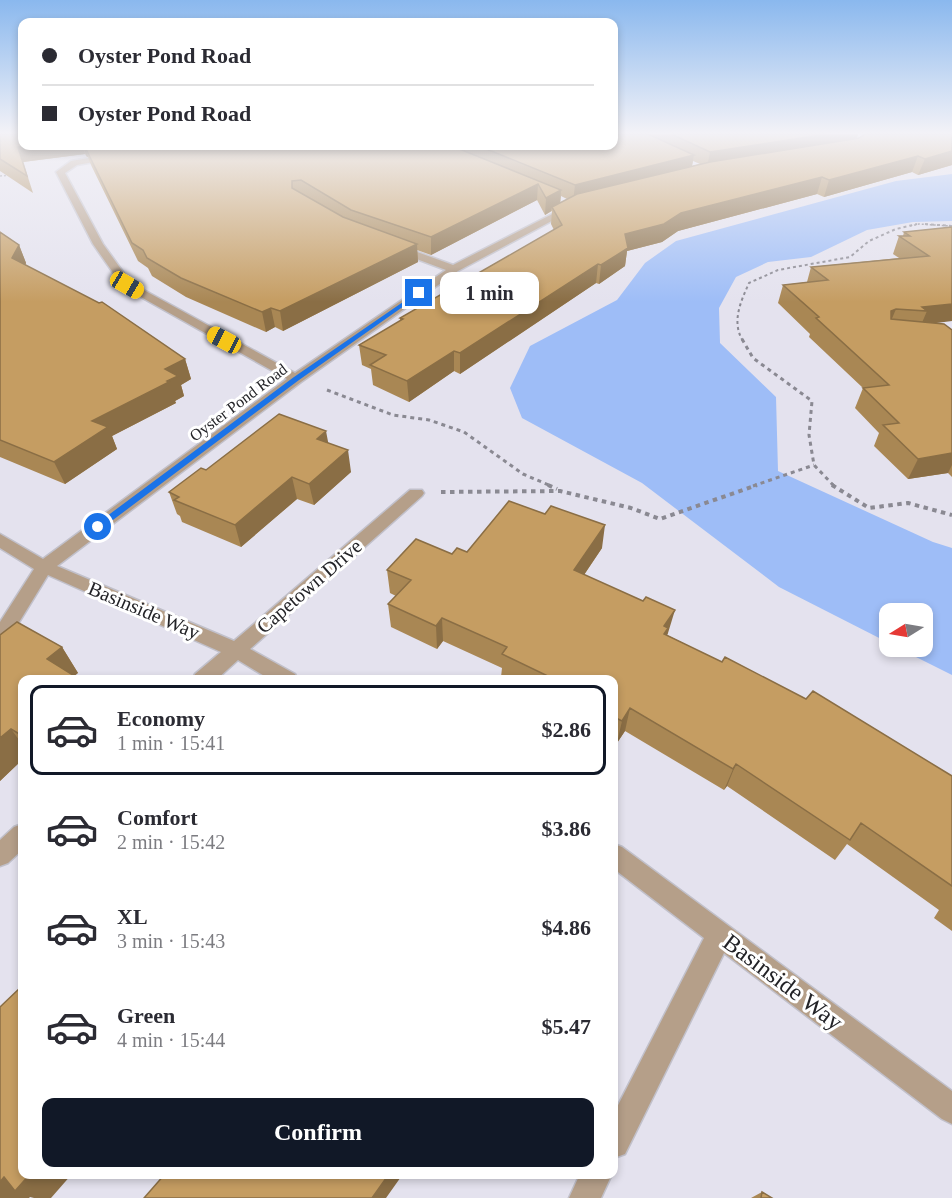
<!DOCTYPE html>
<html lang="en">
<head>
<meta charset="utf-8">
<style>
	:root { --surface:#fff; --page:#f2f2f3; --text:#2b2b33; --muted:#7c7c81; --line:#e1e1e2; --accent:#111827 }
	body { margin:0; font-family:Georgia,serif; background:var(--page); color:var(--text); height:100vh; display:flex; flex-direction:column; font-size:22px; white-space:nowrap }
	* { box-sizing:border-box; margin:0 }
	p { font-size:20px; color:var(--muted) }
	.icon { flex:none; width:33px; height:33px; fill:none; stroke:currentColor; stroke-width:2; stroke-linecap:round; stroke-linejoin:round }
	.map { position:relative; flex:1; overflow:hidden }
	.side { position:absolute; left:18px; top:675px; width:600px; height:504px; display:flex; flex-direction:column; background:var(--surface); border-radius:12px; box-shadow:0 3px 9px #0003 }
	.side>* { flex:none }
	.guide { position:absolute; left:18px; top:18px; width:600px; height:132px; border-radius:12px; box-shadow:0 3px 9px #0003; display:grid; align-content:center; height:132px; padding:0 24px; background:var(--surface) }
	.needle { width:39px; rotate:259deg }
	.tools { position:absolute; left:879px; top:603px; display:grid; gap:12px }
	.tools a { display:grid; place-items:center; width:54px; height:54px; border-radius:12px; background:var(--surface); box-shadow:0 3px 9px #0003; font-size:30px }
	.end { position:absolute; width:27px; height:27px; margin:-14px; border:8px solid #1a73e8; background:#fff; box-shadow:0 0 0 3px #fff }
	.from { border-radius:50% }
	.bubble { position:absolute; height:42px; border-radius:12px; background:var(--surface); box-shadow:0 3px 9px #0003; font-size:20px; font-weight:700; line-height:42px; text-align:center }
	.car { position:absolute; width:18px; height:36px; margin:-18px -9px; border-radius:8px; box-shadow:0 0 4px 2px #0007; background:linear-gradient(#f5c518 24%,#345 0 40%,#f5c518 0 76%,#345 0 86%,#f5c518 0) }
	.guide b { display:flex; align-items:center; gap:21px; height:57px; font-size:22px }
	.guide b+b { border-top:2px solid var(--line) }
	.guide i { width:15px; height:15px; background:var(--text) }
	ul { padding:10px 0 0; list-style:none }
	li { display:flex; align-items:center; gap:18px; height:90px; margin:0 12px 9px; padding:0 12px; border:3px solid transparent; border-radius:12px }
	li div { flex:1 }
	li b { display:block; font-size:22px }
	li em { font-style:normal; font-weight:700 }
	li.active { border-color:var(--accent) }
	li>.icon { width:54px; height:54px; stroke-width:1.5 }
	.cta { display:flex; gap:12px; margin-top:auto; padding:12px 24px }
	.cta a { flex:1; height:69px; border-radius:12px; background:var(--accent); color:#fff; font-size:24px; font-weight:700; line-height:69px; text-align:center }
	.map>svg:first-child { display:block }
	.water { fill:#9ebdf7 }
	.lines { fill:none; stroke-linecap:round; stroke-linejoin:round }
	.minor-casing { stroke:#c1c0ca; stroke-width:3 }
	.path-far3 { stroke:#8a8992; stroke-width:1.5; stroke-dasharray:2 2; stroke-linecap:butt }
	.path-far2 { stroke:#8a8992; stroke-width:2; stroke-dasharray:3 3; stroke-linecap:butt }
	.path-far1 { stroke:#8a8992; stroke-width:3; stroke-dasharray:4 4; stroke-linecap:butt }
	.path { stroke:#8a8992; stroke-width:4; stroke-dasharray:4.5 4.5; stroke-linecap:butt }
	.minor { fill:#b59f89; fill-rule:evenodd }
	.wall { fill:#a98754; fill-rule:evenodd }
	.shaded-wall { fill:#8a6e45 }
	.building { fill:#c59d62; stroke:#8a6e45; stroke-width:1.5 }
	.route { fill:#1a73e8 }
	.labels { text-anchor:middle; stroke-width:6; stroke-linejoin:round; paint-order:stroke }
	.far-street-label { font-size:16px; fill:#232327; stroke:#fff }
	.street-label { font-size:20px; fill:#232327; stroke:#fff }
	.near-street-label { font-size:24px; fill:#232327; stroke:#fff }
</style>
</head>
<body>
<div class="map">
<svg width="952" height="1198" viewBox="0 0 952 1198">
	<rect width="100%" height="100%" fill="#e4e2ee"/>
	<path class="water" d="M952,174V221L913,222L867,230L811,257L768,262L736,277L719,308L720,343L776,397L778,471L933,542L952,548V675L896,647L922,646V614H890L889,643L779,587L642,483L522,418L510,388L530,346L617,300L645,263L676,241L896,181Z"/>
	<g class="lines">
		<defs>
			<path id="minor" d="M113,154L117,156L116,158L77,165L65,173L103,244L131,283L295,373L446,270L390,249V245H398L453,265L568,206L576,208L458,271L301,382L57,566L234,641L410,490H422L424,493L422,496L250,649L295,674L298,680H271L238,660L216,680H192L195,674L221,652L48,575L7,642L0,644V622L34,569L0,548V534L43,559L287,379L123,287L93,244L56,172L71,161Z
				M22,824V850L8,863L0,866V840L14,827Z
				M614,844L622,847L952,1091V1124L942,1119L724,953L625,1154L614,1158V1113L704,938L614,869Z
				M580,1174H612L601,1198H569Z"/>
		</defs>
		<use href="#minor" class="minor-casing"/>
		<path class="path-far3" d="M0,176L11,175
			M910,226L919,224L950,226"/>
		<path class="path-far2" d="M925,224L952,226
			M743,341C731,322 741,301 749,283L778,270L850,257L869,241L896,229L917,224"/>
		<path class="path-far1" d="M742,339L753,358L812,401L809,435L814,465L834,486
			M327,390L393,415L429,420L464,432L523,474L551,486
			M753,486L814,465"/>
		<path class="path" d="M548,485L557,489
			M832,485L869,508L908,503L952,515
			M441,492L560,491L631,508L660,519L757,485"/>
		<use href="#minor" class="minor"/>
	</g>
	<path class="wall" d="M0,134L22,146H614V134H858L857,138H859L864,134H952V165L918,175L912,172L824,197L817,194L678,231L662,242L627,251L625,266L599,284L596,283L460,374L454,371L409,402L373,385L371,369L362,365L359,345L400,321V318L554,230L551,224L552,211L545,215L537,200L431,255L417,250L418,262L283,331L275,327L266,332L186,297L152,276L148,268L138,261L91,165L88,157H87L85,154L23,162L33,193L0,171ZM693,161L700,164L692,166ZM561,196L567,199L560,203Z
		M952,227L936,323L952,330V477L948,473L908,479L874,446L879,433L855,408L863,388L809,337L810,334L778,303L783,285L807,282L811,267L899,258L893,254L899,236H903L904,232Z
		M0,232L19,245L26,263L25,265L185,359L191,379L181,385L184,396L175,401L176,403L112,436L117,449L65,484L0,457Z
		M328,443L351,472L314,505L297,499L241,547L182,522L180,516L177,514L169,492L206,470Z
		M602,548L584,575L668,633L667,635L952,776V931L934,918L939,910L847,844L835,860L727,786L724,790L625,731L617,743L614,742V680H506L501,677L502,668L443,641L437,649L391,627L388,604L396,596L390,593L387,570L452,554L467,552Z
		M0,635L62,647L78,673L22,680V760L0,781Z
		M762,1192L772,1198H751Z"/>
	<path class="shaded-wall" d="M827,134H858L856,142L707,168L710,152Z
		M25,146H82L85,154L23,162L33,193L18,147Z
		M83,146H170L86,149L88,157H87Z
		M952,151V165L918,175L925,159Z
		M694,155L691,171L573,202L575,185Z
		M918,156L912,172L824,197L829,180Z
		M822,177L817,194L678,231L662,242L627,251L625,266L599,284L601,265L625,234L681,213Z
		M538,184L537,200L431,255V237Z
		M561,190L560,207H552L551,211L545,215L546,198Z
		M417,244L418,262L283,331L280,311Z
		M19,245L26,263L20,277L12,258Z
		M598,264L596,283L460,374V353Z
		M952,304V321L921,325L927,311L922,307Z
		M271,308L275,327L266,332L262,312Z
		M896,309L888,328L891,311Z
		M454,351V371L409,402L407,381Z
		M185,359L191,379L181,385L184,396L175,401L176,403L112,436L117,449L65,484L54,462L92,421L165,369Z
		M326,431L330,452L317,439Z
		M348,450L351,472L314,505L309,484Z
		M952,453V465L948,473L908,479L918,459Z
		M292,477L297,499L241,547L235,525Z
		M605,525L602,548L571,594L574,570Z
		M675,610L668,633L665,639L662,651L664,626Z
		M442,618L443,641L437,649L436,626Z
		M62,647L78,673L70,680L47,659Z
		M630,708L625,731L617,743L622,721Z
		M11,729L22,744V760L0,781V738Z
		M736,764L727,786L724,790L733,769Z
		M30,1174H72L51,1198H34L30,1197L29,1198H0V1182L4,1177Z
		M389,1174H403L386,1198H372Z"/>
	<path class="building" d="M0,134H22V146H25L18,147L27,176L0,159Z
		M614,134H648L694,155L575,185L479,146H614Z
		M671,134H827L710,152Z
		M865,134H952V151L925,159L918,156L829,180L822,177L681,213L664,224L625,234L628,248L601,265L598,264L460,353L454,351L407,381L370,365L386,355L359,345L403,319L400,318L562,225L552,207L577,194L710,162L859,138Z
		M115,146H452L561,190L546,198L538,184L431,237L351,210L301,180L292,181V188L343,217L417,244L280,311L271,308L262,312L181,278L147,258L143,250L132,243L86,149Z
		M952,227V304L922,307L927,311L896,309L891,311V319L944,324L952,330V453L918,459L883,425L899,423L863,388L889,385L816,318L819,317L783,285L828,280L811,267L929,256L899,236H910L904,232Z
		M0,232L19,245L12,258L99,303L102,302L185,359L165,369L178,376L167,381L169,382L92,421L108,427L54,462L0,440Z
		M279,414L326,431L317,439L348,450L309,484L292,477L235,525L174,500L179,497L169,492L201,468L206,470Z
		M509,501L545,514L551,506L605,525L574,570L643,601L646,597L675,610L664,626L668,628L664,634L722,662L725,657L806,699L813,691L952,776V886L861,823L850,840L736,764L733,769L630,708L622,721L614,717V680H556L502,654L507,647L442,618L436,626L388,604L411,580L387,570L416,539L452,554L457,548L467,552Z
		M17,622L62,647L47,659L81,680H22V734L21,735L11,729L0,738V635Z
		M22,986V1174H30L15,1191L4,1177L0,1182V1007Z
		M165,1174H389L372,1198H144Z
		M762,1192L772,1198H761Z"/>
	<linearGradient id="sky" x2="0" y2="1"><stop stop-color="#8ab8ee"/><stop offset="0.44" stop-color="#f3f2f7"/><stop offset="1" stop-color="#f3f2f7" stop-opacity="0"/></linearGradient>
	<rect width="952" height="302" fill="url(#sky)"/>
	<path class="route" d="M419,291L421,294L299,380L101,529H95V525L294,377Z"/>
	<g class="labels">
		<g class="far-street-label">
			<text transform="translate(238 402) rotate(-37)" y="6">Oyster Pond Road</text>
		</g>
		<g class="street-label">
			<text transform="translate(309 586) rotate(-41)" y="7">Capetown Drive</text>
			<text transform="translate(144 610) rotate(23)" y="7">Basinside Way</text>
		</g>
		<g class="near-street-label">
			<text transform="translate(783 982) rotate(37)" y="8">Basinside Way</text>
		</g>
	</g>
</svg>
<div class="tools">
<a><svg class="needle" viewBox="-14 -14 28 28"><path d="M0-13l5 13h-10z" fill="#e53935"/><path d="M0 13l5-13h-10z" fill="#7c7c81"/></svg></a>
</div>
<i class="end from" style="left:98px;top:527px"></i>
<i class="end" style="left:419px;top:293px"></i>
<div class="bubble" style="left:440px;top:272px;width:99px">1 min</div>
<i class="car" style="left:127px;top:285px;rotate:120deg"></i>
<i class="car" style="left:224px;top:340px;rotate:298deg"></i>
<div class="guide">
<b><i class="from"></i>Oyster Pond Road</b>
<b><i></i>Oyster Pond Road</b>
</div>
<section class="side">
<ul>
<li class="active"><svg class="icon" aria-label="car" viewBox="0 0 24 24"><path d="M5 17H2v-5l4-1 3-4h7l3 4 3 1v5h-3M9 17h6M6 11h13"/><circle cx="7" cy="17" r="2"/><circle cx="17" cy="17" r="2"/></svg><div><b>Economy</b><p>1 min · 15:41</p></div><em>$2.86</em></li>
<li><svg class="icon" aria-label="car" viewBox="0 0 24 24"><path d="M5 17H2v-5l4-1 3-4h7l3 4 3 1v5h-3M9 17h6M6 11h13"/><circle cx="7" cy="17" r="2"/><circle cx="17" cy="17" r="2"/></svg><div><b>Comfort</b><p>2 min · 15:42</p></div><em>$3.86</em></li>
<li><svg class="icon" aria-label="car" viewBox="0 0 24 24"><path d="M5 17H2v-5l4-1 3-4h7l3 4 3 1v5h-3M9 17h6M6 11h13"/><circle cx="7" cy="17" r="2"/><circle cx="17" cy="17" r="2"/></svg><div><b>XL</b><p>3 min · 15:43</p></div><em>$4.86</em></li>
<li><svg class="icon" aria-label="car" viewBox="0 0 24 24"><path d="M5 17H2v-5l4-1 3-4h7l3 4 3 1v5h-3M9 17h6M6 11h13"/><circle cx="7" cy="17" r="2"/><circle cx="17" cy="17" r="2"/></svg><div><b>Green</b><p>4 min · 15:44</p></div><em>$5.47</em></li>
</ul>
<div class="cta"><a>Confirm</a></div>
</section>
</div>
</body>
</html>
